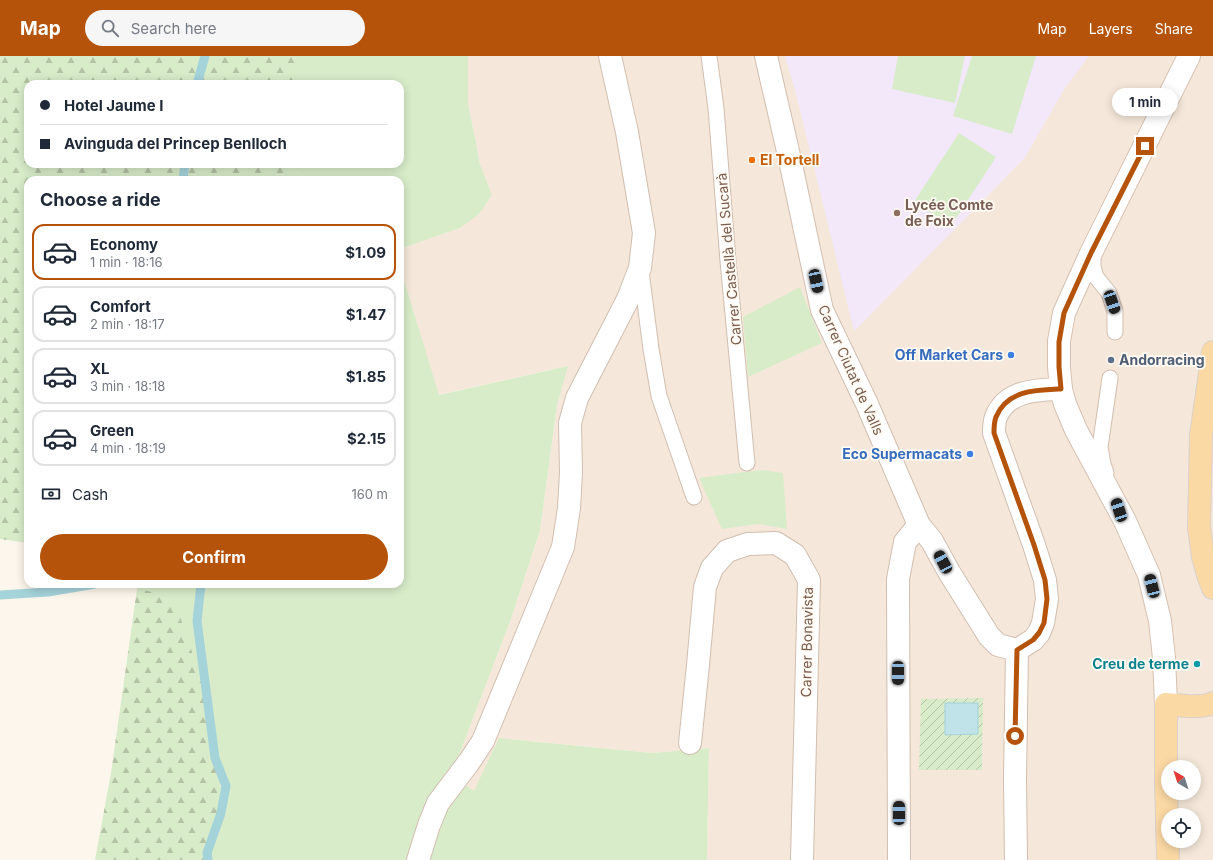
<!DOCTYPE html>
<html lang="en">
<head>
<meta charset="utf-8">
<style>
	:root { --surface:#fff; --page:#f6f6f7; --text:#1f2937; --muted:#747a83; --line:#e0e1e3; --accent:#b45309 }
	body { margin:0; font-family:Inter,sans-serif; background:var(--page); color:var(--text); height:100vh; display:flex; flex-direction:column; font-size:15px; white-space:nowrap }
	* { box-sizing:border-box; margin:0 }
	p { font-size:13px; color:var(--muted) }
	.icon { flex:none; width:22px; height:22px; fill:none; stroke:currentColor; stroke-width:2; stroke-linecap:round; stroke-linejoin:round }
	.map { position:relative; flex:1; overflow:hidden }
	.side { position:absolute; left:24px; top:120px; width:380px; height:412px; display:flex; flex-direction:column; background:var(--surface); border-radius:12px; box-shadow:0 2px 10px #0003 }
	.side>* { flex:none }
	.guide { position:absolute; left:24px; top:24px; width:380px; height:88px; border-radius:12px; box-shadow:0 2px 10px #0003; display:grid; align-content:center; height:88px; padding:0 16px; background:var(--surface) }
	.needle { width:26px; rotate:321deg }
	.buttons { position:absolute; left:1161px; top:704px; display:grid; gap:8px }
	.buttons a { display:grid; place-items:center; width:40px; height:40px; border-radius:50%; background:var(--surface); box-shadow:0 2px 10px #0003; font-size:20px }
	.end { position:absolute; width:18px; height:18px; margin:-9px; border:5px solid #b45309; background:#fff; box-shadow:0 0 0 2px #fff }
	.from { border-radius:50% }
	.bubble { position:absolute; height:28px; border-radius:14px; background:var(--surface); box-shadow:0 2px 10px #0003; font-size:13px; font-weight:700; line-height:28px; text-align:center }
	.car { position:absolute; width:12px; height:24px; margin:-12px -6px; border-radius:5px; box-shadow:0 0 3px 1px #0007; background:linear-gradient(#222 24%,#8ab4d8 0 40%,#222 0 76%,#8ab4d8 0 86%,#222 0) }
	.guide b { display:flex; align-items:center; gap:14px; height:38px; font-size:15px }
	.guide b+b { border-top:1px solid var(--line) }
	.guide i { width:10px; height:10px; background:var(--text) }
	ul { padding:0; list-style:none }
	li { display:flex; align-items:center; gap:12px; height:56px; margin:0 8px 6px; padding:0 8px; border:2px solid var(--line); border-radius:12px }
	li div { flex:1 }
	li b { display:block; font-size:15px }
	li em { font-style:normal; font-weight:700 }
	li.current { border-color:var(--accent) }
	li>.icon { width:36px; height:36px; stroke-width:1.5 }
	h2 { padding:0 16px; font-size:18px; line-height:48px }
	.pay { display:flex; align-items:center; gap:10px; height:44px; padding:0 16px; font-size:15px }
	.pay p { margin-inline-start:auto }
	.button { display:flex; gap:8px; margin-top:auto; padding:8px 16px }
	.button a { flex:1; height:46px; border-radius:24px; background:var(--accent); color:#fff; font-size:16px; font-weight:700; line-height:46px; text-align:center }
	header { display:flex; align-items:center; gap:24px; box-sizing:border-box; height:56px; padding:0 20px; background:var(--accent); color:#fff }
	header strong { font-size:19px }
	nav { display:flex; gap:22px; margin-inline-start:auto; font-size:14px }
	.search { width:280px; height:36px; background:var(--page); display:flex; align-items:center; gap:10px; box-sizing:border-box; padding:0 14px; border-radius:22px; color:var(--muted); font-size:15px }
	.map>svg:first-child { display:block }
	.residential { fill:#f5e8da; fill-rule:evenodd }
	.education { fill:#f3e8fa }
	.grass { fill:#d8ecc9 }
	.forest { fill:url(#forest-firs) }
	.garden { fill:url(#garden-furrows) }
	.water { fill:#bfe3e8; stroke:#a5d3da }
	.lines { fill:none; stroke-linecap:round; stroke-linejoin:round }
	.stream { stroke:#a5d3da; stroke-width:9 }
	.lane-casing { stroke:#d1beb0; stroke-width:17 }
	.street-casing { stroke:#d1beb0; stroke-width:24 }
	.secondary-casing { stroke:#d6c0b0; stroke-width:24 }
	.primary-casing { stroke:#dad1cd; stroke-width:24 }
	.lane { stroke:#fff; stroke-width:15 }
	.street { stroke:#fff; stroke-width:22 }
	.secondary { stroke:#fff; stroke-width:22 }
	.primary { stroke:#fbd9a5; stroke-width:22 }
	.route { stroke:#b45309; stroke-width:5 }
	.food-dot { fill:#e8710a; stroke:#fffaf3; stroke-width:1.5 }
	.education-dot { fill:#8d6e63; stroke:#fffaf3; stroke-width:1.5 }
	.shop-dot { fill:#3f7fe0; stroke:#fffaf3; stroke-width:1.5 }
	.service-dot { fill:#5c6f8a; stroke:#fffaf3; stroke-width:1.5 }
	.culture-dot { fill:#0f9aa8; stroke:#fffaf3; stroke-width:1.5 }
	.labels { text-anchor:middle; stroke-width:3.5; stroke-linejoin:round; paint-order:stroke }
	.food-label { font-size:14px; font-weight:bold; fill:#c56008; stroke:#fffaf3; text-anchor:start }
	.education-label { font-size:14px; font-weight:bold; fill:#785e54; stroke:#fffaf3; text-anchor:start }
	.street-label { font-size:14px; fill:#7a5c4d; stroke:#fffaf3 }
	.shop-label { font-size:14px; font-weight:bold; fill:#366cbe; stroke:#fffaf3; text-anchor:end }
	.service-label { font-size:14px; font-weight:bold; fill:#4e5e75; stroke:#fffaf3; text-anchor:start }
	.culture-label { font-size:14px; font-weight:bold; fill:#0d838f; stroke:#fffaf3; text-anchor:end }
</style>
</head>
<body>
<header>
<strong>Map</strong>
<div class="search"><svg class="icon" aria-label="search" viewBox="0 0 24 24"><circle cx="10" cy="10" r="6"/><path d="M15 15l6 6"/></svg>Search here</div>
<nav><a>Map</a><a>Layers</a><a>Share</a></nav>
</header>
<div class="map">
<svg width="1213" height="804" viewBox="0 0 1213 804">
	<defs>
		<pattern id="forest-firs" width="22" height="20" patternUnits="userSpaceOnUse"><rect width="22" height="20" fill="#d8ecc9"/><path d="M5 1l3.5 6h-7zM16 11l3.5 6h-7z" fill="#b4c2a5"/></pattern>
		<pattern id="garden-furrows" width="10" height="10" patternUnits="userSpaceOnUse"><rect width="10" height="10" fill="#d8ecc9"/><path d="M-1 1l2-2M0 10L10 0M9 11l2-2" fill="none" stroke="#b4c2a5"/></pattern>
	</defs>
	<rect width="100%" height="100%" fill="#fdf6ec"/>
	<path class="residential" d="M468,0H1213V804H707L709,692L652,697L531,685L474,735L451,720L511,563L540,474L557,349L567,310L438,339L400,211V193L460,172L491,139L480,108L468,47ZM1168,711H1194V737H1168ZM1168,759H1194V785H1168Z"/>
	<path class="education" d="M785,0H1089L1065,32L1024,103L854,275L795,34Z"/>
	<path class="grass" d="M294,0H468V47L480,108L492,139L479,158L460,172L400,193V124H305L303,120L285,108H400V28H293Z
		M898,0H965L955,47L892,33Z
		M972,0H1036L1012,78L953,60Z
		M959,77L996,101L951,170L914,146Z
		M400,211L439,339L568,310L557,349L540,474L511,563L451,720L474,735L499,682L652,697L709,692L707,804H208L207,797L221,757L226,730L215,702L137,533L138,528H400Z
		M800,231L822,287L748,321L743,261Z
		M763,414L783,417L787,473L758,468L722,473L699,422L736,417Z"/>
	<path class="forest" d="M0,0H295L300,28H28V108H285L303,120L305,124H28V487L0,483Z
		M137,533L173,540L206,637L223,745L207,797L208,804H95L111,717Z"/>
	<path class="garden" d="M983,642L982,714H919L921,643Z"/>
	<path class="water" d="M945,647H978V678L945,679Z"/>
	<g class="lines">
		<path class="stream" d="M197,28L205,0
			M183,124L185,108
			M201,528L197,565L215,702L226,730L221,757L207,797L208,804
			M0,539L48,536L95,528"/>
		<defs>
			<path id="lane" d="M709,0L716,52L728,205L747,407
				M1093,197V211L1096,221L1109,237L1115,255V276
				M641,215L651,293L659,340L694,441
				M1106,417L1103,408L1100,391L1110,322"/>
			<path id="street" d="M766,0L790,104L822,254L867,348L919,469L932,485L949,516L989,580L998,589L1017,594L1033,584L1039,577L1043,567L1047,543L1045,524L1034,489L994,377C994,372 994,366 996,361C1007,334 1036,334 1061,333
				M690,687L698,609L705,531L712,512L727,495L748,488L776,487L795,499L809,524L802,804
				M418,804L429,769L438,747L469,706L483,685L563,491L569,452L571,417L570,367L577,342L628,243L640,212L644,177L627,76L610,0
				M899,804L898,523L905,486L919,469
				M1016,804L1015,723L1017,594"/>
			<path id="secondary" d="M1166,648L1164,602L1160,565L1149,519L1125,465L1076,374L1065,348L1061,333L1059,311V285L1064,257L1091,197L1189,0"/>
			<path id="primary" d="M1213,296L1201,379L1199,471L1203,501L1209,522L1213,532
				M1168,804L1166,726V648C1181,649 1199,653 1213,647"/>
		</defs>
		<use href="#lane" class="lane-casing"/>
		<use href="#street" class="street-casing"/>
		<use href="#secondary" class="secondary-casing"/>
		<use href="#primary" class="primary-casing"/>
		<use href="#lane" class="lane"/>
		<use href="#street" class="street"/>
		<use href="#secondary" class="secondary"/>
		<use href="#primary" class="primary"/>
	</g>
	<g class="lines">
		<path class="route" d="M1015,680L1017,594L1033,584L1039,577L1044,567L1047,543L1045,524L1034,489L994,377C994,372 994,366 996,361C1007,334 1036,334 1061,333L1059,311V286L1064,257L1091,197L1145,90"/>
	</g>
	<circle class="food-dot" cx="752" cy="104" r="4"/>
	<circle class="education-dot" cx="897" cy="157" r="4"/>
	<g class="shop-dot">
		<circle cx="1011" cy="299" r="4"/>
		<circle cx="970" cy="398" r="4"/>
	</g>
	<circle class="service-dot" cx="1111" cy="304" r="4"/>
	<circle class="culture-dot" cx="1197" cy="608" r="4"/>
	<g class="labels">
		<g class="food-label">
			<text x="760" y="109">El Tortell</text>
		</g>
		<g class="education-label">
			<text x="905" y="154">Lycée Comte<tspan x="905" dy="16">de Foix</tspan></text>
		</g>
		<g class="street-label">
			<text transform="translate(729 203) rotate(-95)" y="5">Carrer Castellà del Sucarà</text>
			<text transform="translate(851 314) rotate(66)" y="5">Carrer Ciutat de Valls</text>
			<text transform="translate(807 586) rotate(-89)" y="5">Carrer Bonavista</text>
		</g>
		<g class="shop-label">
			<text x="1003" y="304">Off Market Cars</text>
			<text x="962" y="403">Eco Supermacats</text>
		</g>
		<g class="service-label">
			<text x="1119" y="309">Andorracing</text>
		</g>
		<g class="culture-label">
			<text x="1189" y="613">Creu de terme</text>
		</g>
	</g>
</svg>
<div class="buttons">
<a><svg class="needle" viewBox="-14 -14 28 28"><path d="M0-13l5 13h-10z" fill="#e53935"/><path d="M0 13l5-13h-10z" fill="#747a83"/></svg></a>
<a><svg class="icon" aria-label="locate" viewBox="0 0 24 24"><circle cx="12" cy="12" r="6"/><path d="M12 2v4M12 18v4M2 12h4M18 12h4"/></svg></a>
</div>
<i class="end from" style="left:1015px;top:680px"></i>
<i class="end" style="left:1145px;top:90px"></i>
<div class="bubble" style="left:1112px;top:32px;width:66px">1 min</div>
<i class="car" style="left:816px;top:225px;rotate:168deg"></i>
<i class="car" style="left:1112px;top:246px;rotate:161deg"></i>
<i class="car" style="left:1119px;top:454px;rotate:342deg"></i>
<i class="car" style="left:943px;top:506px;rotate:332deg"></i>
<i class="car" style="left:1152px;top:530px;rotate:346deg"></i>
<i class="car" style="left:898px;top:617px;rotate:180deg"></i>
<i class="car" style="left:899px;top:757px;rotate:0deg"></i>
<div class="guide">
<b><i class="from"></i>Hotel Jaume I</b>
<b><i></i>Avinguda del Princep Benlloch</b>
</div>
<section class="side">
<h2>Choose a ride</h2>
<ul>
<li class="current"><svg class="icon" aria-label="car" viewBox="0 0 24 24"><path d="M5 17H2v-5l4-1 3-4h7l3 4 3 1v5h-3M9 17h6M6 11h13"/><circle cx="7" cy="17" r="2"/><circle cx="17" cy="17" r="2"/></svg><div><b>Economy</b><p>1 min · 18:16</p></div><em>$1.09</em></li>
<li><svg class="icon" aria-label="car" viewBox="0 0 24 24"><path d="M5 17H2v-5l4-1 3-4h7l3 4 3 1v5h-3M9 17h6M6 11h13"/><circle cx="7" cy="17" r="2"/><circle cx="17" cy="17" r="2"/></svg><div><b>Comfort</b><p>2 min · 18:17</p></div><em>$1.47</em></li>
<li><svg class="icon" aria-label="car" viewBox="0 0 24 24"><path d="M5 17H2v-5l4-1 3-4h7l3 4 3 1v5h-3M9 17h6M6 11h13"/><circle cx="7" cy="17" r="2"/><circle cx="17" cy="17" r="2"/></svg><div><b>XL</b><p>3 min · 18:18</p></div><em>$1.85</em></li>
<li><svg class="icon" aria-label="car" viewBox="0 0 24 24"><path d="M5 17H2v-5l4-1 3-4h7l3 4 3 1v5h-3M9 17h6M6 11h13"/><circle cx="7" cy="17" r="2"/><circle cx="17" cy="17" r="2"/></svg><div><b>Green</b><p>4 min · 18:19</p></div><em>$2.15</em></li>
</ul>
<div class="pay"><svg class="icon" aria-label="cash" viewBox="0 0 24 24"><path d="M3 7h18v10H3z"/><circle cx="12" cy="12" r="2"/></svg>Cash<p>160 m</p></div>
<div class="button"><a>Confirm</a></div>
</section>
</div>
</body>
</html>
